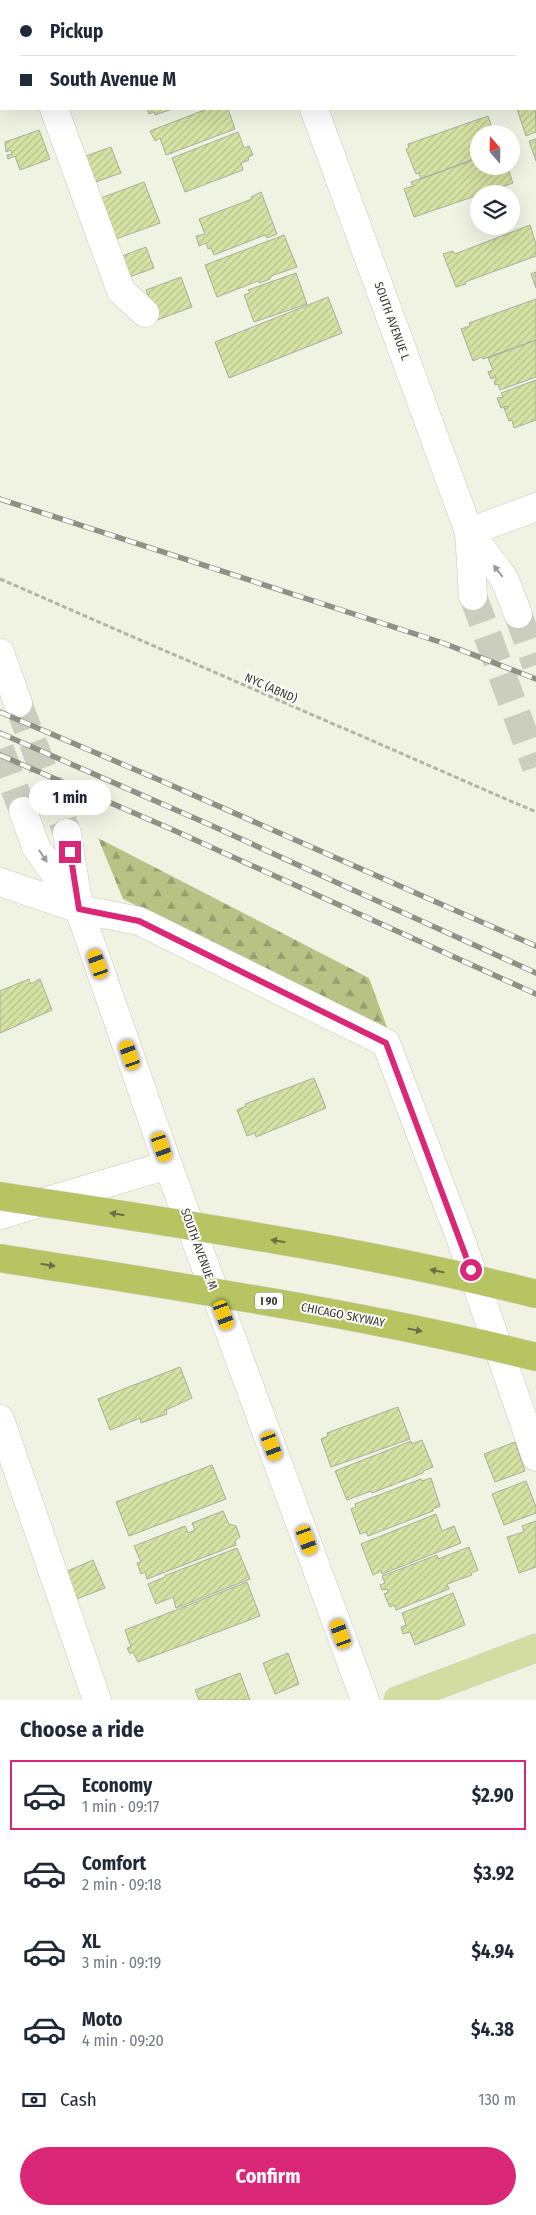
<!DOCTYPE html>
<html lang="en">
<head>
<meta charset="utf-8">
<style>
	:root { --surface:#fff; --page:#f2f2f3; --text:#1f2937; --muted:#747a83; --line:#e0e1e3; --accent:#db2777 }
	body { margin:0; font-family:"Fira Sans Condensed",sans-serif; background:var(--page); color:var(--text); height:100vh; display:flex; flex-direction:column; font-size:19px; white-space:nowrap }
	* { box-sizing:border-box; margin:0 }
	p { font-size:16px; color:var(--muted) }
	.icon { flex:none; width:28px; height:28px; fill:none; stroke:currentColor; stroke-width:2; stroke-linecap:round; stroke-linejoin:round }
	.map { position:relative; height:1700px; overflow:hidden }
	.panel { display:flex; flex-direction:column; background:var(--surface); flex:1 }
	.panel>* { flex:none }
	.banner { position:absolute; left:0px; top:0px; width:536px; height:110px; box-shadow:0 5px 20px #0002; display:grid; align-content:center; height:110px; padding:0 20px; background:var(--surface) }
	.needle { width:32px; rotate:340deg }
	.tools { position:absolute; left:470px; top:125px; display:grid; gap:10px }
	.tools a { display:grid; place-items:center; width:50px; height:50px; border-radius:50%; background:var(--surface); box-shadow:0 5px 20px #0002; font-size:25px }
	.end { position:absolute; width:22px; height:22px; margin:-11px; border:6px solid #db2777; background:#fff; box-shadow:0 0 0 2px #fff }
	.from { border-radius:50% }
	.bubble { position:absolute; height:35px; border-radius:18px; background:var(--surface); box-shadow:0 5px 20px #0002; font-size:16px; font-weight:700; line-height:35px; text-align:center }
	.car { position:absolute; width:15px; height:30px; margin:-15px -8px; border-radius:6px; box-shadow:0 0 4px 1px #0007; background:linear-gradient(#f5c518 24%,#345 0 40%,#f5c518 0 76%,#345 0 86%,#f5c518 0) }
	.banner b { display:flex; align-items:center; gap:18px; height:48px; font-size:19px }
	.banner b+b { border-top:1px solid var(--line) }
	.banner i { width:12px; height:12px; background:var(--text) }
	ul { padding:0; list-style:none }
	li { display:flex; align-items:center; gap:15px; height:70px; margin:0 10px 8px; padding:0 10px; border:2px solid transparent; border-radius:0px }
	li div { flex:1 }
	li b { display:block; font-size:19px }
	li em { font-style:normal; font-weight:700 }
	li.on { border-color:var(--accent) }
	li>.icon { width:45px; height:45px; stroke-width:1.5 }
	h2 { padding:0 20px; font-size:22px; line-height:60px }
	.pay { display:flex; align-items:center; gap:12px; height:55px; padding:0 20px; font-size:19px }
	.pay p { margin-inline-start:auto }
	.primary-button { display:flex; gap:10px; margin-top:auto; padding:10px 20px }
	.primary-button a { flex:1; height:58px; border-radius:30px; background:var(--accent); color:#fff; font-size:20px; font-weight:700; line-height:58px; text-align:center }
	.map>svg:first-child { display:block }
	.forest { fill:url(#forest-firs) }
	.building { fill:url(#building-hatch); stroke:#a9ad9c }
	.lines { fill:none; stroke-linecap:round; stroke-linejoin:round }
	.minor-tunnel { stroke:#cbcdbe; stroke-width:28; stroke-dasharray:28 14; stroke-linecap:butt }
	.minor-casing { stroke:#c8cbba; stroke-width:29 }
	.major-casing { stroke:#d7d7d6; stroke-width:29 }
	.path { stroke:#b1b4a6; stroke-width:3; stroke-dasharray:5 2.5; stroke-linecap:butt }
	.minor { stroke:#fff; stroke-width:28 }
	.major { stroke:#d3dca1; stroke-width:28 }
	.rail-casing { stroke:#8f9185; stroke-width:5.5 }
	.rail { stroke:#fefffb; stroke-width:4; stroke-dasharray:11; stroke-linecap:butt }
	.highway-bridge-casing { stroke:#d7d7d6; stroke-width:29; stroke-linecap:butt }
	.highway-bridge { stroke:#b6c562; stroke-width:28 }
	.oneway { fill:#9a9b98 }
	.oneway2 { fill:#697044 }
	.route { stroke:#db2777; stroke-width:6 }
	.labels { text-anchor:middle; stroke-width:4; stroke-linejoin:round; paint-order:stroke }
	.shield { fill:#fefffb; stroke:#71736d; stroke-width:1 }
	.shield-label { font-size:11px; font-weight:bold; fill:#353730 }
	.street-label { font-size:12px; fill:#353730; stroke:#fefffb }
</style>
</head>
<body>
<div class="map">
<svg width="536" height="1700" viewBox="0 0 536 1700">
	<defs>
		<pattern id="forest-firs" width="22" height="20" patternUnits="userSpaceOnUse" patternTransform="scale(1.25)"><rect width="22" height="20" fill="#b8c285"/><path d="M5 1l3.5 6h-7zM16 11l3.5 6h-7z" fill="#969e6d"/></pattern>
		<pattern id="building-hatch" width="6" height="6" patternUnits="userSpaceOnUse" patternTransform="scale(1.25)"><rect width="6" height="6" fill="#d6e2a3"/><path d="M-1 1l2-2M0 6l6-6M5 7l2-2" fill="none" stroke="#b8c28d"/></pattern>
	</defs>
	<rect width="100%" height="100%" fill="#f0f3e2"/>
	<path class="forest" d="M98,838L369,978L388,1030L123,899Z"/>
	<path class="building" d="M53,0H77V1H50Z
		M153,0H207V1H150Z
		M369,0H434V1H365Z
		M485,0H519V1H486Z
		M535,61L536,63L535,92Z
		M535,99L536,132L526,136L517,109H535Z
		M147,109H172L155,115L154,112L149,114Z
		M207,109H228L235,129L166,155L160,138L155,141L150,131Z
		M488,116L494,134H479V157L421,179L419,173L416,174L406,149L409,148L408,144Z
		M39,130L50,159L20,170L15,156L8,159L7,155L12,154L11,150L6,152L5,142Z
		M238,132L244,148L249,146L253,155L248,157L249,160L241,163L243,170L185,192L172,158Z
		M536,139V161L529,141Z
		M111,147L121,173L93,183L83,157Z
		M479,158V166H507L513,183L414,217L404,189L413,186L411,182Z
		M144,182L160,223L116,239L101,198Z
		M261,192L277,234L267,238L265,235L214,255L211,248L208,249L206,243L199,246L196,236L205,234L199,219L252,199L251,197Z
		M530,225L536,244V256L465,282L466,284L456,287L443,254L453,251L455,254Z
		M284,235L297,267L271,276L270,279L260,283L258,281L217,297L205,265Z
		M146,247L154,268L124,279L117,258Z
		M536,272V288L531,274Z
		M296,273L307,304L254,322L244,295L250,293L248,290Z
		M181,277L192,307L157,320L146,290Z
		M328,297L342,333L229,378L215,342Z
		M536,299V340L483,359L482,357L473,361L461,329L470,326L469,323Z
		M536,340V377L500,390L498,384L495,385L494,381L496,380V377L491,379L488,372L493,370L488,358Z
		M536,380V420L514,428L512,420L509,421L504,408H508L507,406L501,408L497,398L503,397L501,393Z
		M29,979L31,984L40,979L52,1010L0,1033V991Z
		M314,1078L326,1108L256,1137L255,1133L247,1136L237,1110L246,1106L245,1104Z
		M180,1367L192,1398L166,1410L167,1414L141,1423L140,1418L110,1430L98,1399Z
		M398,1407L410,1439L331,1467L321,1439L328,1436L327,1433Z
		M422,1440L433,1467L423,1471V1473L372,1493L371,1491L347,1500L335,1471L411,1441L412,1444Z
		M515,1442L525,1471L495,1482L484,1454Z
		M212,1465L226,1499L129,1536L116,1502Z
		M431,1478L440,1506L433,1509V1511L368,1536L366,1532L360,1534L351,1509L356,1507L355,1504L421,1479L422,1481Z
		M526,1481L536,1507V1513L504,1525L492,1494Z
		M223,1511L229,1524L236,1526L240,1537L235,1541L236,1545L147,1579L145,1572L141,1574L137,1563L141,1562L134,1546L185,1526L188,1533L195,1530L192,1523Z
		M436,1514L442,1531L454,1526L461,1543L382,1574L381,1571L373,1575L361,1544Z
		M536,1521V1567L519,1573L507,1537L524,1532L522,1526Z
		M469,1547L478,1570L471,1573L472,1575L447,1584L449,1589L396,1610L394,1605L390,1607L384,1594L388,1592L387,1589L382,1590L380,1585L385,1583L382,1576L437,1555L438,1559Z
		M237,1548L250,1579L176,1608L173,1597L156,1604L148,1584L165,1577L164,1576Z
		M93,1560L105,1588L74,1600L63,1573Z
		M247,1582L260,1616L138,1662L133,1652L130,1654L127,1648L131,1647L125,1630Z
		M453,1593L465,1625L415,1645L410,1632L403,1634L401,1627L406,1625L402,1613Z
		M288,1653L299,1684L275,1694L263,1663Z
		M240,1673L250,1700H199L195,1690Z"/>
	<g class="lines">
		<path class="minor-tunnel" d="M473,596L536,767
			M518,614L536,665
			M18,703L67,833
			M0,749L23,811"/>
		<defs>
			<path id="minor" d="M14,0L15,1
				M275,0V1
				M54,109L121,291L145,313
				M314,109L469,532L473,596
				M469,532L504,578L518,614
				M469,532L536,507
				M0,653L18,703
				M23,811L36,847L74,901
				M67,833L79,909L168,1165L365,1700
				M0,882L79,909L139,921L386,1043L460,1237L536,1457
				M0,1215L168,1165
				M0,1419L97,1700"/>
			<path id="major" d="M398,1700L536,1648"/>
		</defs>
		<use href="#minor" class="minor-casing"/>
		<use href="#major" class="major-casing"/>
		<path class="path" d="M0,579L536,812"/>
		<use href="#minor" class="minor"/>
		<use href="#major" class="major"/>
		<defs>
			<path id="rail" d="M0,499L443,643L536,679
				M0,712L157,779L536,946
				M0,733L208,824L536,973
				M0,755L171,829L536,994"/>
		</defs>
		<use href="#rail" class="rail-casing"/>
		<use href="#rail" class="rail"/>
		<defs>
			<path id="highway-bridge" d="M0,1196C179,1224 360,1249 536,1294
				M0,1258C179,1287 360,1313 536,1357"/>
		</defs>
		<use href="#highway-bridge" class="highway-bridge-casing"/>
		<use href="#highway-bridge" class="highway-bridge"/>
	</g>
	<defs><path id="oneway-solid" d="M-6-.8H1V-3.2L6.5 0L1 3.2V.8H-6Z" transform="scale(1.25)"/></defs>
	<g class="oneway">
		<use href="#oneway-solid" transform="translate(498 571) rotate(-128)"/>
		<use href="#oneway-solid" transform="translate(43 856) rotate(56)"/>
	</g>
	<g class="oneway2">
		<use href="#oneway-solid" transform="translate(117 1214) rotate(-171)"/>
		<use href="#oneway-solid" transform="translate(278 1241) rotate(-171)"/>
		<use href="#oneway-solid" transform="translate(48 1265) rotate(9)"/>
		<use href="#oneway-solid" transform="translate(437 1271) rotate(-169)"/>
		<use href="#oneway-solid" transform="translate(415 1330) rotate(11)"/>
	</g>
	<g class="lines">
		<path class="route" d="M70,852L79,909L139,921L386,1043L471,1270"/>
	</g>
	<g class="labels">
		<rect class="shield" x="255" y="1292.5" width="28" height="17" rx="4"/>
		<g class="shield-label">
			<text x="269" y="1305">I 90</text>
		</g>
		<g class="street-label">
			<text transform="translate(392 321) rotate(70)" y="4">SOUTH AVENUE L</text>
			<text transform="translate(271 688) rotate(24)" y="4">NYC (ABND)</text>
			<text transform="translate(199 1249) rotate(70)" y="4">SOUTH AVENUE M</text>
			<text transform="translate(343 1315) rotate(11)" y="4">CHICAGO SKYWAY</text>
		</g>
	</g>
</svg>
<div class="tools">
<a><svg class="needle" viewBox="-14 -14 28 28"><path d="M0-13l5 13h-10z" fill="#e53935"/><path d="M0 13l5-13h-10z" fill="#747a83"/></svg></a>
<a><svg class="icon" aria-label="layers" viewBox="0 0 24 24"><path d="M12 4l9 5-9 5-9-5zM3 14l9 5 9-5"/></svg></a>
</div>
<i class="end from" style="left:471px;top:1270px"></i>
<i class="end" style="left:70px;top:852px"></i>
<div class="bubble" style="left:29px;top:780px;width:82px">1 min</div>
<i class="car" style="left:98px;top:964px;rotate:341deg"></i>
<i class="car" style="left:130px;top:1055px;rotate:341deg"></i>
<i class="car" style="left:162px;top:1147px;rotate:161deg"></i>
<i class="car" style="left:224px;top:1315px;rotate:160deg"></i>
<i class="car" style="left:272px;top:1446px;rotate:160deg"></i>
<i class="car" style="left:307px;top:1540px;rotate:160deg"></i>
<i class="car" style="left:341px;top:1634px;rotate:340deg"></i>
<div class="banner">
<b><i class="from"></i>Pickup</b>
<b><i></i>South Avenue M</b>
</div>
</div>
<section class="panel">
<h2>Choose a ride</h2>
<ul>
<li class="on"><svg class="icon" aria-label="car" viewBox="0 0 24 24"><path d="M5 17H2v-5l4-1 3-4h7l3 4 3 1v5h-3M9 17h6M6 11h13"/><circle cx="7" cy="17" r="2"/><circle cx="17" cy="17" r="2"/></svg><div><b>Economy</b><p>1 min · 09:17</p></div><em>$2.90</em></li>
<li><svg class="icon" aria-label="car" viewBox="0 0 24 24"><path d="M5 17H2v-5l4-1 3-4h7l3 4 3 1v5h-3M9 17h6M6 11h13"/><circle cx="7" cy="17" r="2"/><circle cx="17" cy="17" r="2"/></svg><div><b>Comfort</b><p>2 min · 09:18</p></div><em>$3.92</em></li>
<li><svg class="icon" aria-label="car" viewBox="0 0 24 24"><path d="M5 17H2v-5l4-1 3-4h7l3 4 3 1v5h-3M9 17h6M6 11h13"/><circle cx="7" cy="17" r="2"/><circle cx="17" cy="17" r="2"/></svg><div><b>XL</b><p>3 min · 09:19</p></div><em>$4.94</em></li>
<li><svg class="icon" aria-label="car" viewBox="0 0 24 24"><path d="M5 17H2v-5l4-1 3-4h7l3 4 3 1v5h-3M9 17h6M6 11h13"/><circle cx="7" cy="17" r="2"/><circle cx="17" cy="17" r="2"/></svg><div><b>Moto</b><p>4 min · 09:20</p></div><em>$4.38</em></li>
</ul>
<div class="pay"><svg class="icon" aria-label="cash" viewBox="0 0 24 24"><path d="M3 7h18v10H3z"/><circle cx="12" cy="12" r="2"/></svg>Cash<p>130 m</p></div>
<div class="primary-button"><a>Confirm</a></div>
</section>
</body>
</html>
